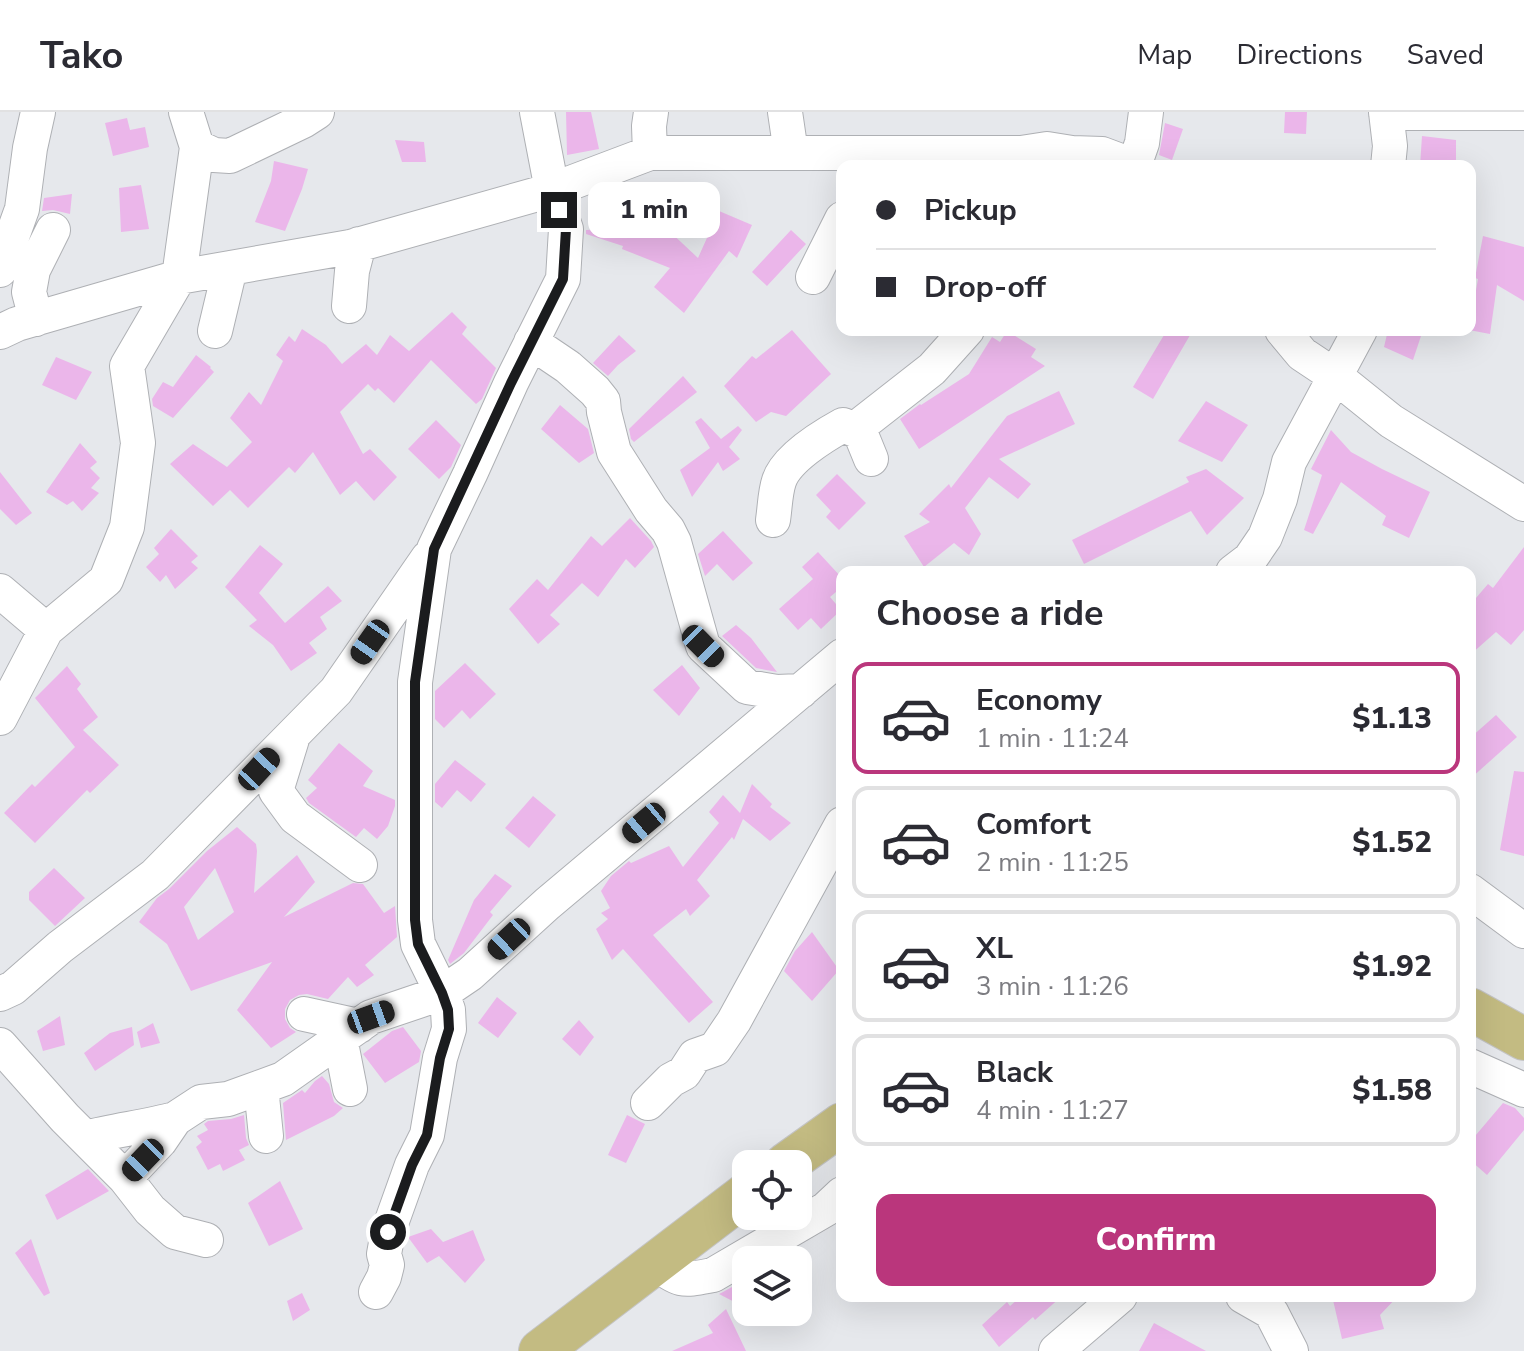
<!DOCTYPE html>
<html lang="en">
<head>
<meta charset="utf-8">
<style>
	:root { --surface:#fff; --page:#f2f2f3; --text:#2b2b33; --muted:#7c7c81; --line:#e1e1e2; --accent:#ba367c }
	body { margin:0; font-family:"Nunito Sans",sans-serif; background:var(--page); color:var(--text); height:100vh; display:flex; flex-direction:column; font-size:30px; white-space:nowrap }
	* { box-sizing:border-box; margin:0 }
	p { font-size:26px; color:var(--muted) }
	.icon { flex:none; width:44px; height:44px; fill:none; stroke:currentColor; stroke-width:2; stroke-linecap:round; stroke-linejoin:round }
	.map { position:relative; flex:1; overflow:hidden }
	.panel { position:absolute; left:836px; top:454px; width:640px; height:736px; display:flex; flex-direction:column; background:var(--surface); border-radius:16px; box-shadow:0 8px 32px #0002 }
	.panel>* { flex:none }
	.banner { position:absolute; left:836px; top:48px; width:640px; height:176px; border-radius:16px; box-shadow:0 8px 32px #0002; display:grid; align-content:center; height:176px; padding:0 40px; background:var(--surface) }
	.fabs { position:absolute; left:732px; top:1038px; display:grid; gap:16px }
	.fabs a { display:grid; place-items:center; width:80px; height:80px; border-radius:16px; background:var(--surface); box-shadow:0 8px 32px #0002; font-size:40px }
	.end { position:absolute; width:36px; height:36px; margin:-18px; border:10px solid #1b1c1e; background:#fff; box-shadow:0 0 0 4px #fff }
	.from { border-radius:50% }
	.bubble { position:absolute; height:56px; border-radius:16px; background:var(--surface); box-shadow:0 8px 32px #0002; font-size:26px; font-weight:800; line-height:56px; text-align:center }
	.car { position:absolute; width:24px; height:48px; margin:-24px -12px; border-radius:10px; box-shadow:0 0 6px 2px #0007; background:linear-gradient(#222 24%,#8ab4d8 0 40%,#222 0 76%,#8ab4d8 0 86%,#222 0) }
	.banner b { display:flex; align-items:center; gap:28px; height:76px; font-size:30px }
	.banner b+b { border-top:2px solid var(--line) }
	.banner i { width:20px; height:20px; background:var(--text) }
	ul { padding:0; list-style:none }
	li { display:flex; align-items:center; gap:24px; height:112px; margin:0 16px 12px; padding:0 24px; border:4px solid var(--line); border-radius:16px }
	li div { flex:1 }
	li b { display:block; font-size:30px }
	li em { font-style:normal; font-weight:800 }
	li.on { border-color:var(--accent) }
	li>.icon { width:72px; height:72px; stroke-width:1.5 }
	h2 { padding:0 40px; font-size:36px; line-height:96px }
	.cta { display:flex; gap:16px; margin-top:auto; padding:16px 40px }
	.cta a { flex:1; height:92px; border-radius:16px; background:var(--accent); color:#fff; font-size:32px; font-weight:800; line-height:92px; text-align:center }
	header { display:flex; align-items:center; gap:48px; box-sizing:border-box; height:112px; padding:0 40px; background:var(--surface); border-bottom:2px solid var(--line) }
	header strong { font-size:38px }
	nav { display:flex; gap:44px; margin-inline-start:auto; font-size:28px }
	.map>svg:first-child { display:block }
	.building { fill:#ebb6ea; fill-rule:evenodd }
	.lines { fill:none; stroke-linecap:round; stroke-linejoin:round }
	.minor-casing { stroke:#aeb0b4; stroke-width:36 }
	.major-casing { stroke:#c4c4c4; stroke-width:44 }
	.minor { stroke:#fff; stroke-width:34 }
	.major { stroke:#c3bb82; stroke-width:42 }
	.route { stroke:#1b1c1e; stroke-width:10 }
</style>
</head>
<body>
<header>
<strong>Tako</strong>
<nav><a>Map</a><a>Directions</a><a>Saved</a></nav>
</header>
<div class="map">
<svg width="1524" height="1239" viewBox="0 0 1524 1239">
	<rect width="100%" height="100%" fill="#e6e8ec"/>
	<path class="building" d="M566,0H591L599,37L567,43Z
		M1285,0H1307L1306,22L1284,21Z
		M127,6L130,18L145,15L149,35L113,44L105,11Z
		M1165,11L1183,17L1172,48L1159,43Z
		M1422,24L1456,28V54H1420Z
		M395,28L424,30L426,50H402Z
		M274,49L308,57L302,77L285,119L255,110L271,69Z
		M141,73L149,117L121,120L119,76Z
		M72,82L70,102L53,98L42,99L44,86Z
		M643,99L665,115L698,146L719,99L752,113L737,146L729,139L684,201L654,175L670,156L622,137L623,134L586,122V118L633,117Z
		M791,118L806,132L767,174L752,160Z
		M1483,124L1524,135V189L1497,173L1490,222L1469,218L1478,167L1475,166Z
		M452,200L467,215L462,222L496,256L482,287L476,292L431,248L394,291L378,276L375,279L368,272L340,300L363,342L370,337L397,365L374,389L356,369L340,383L313,340L295,361L289,355L248,396L230,378L213,394L170,352L193,332L227,355L252,330L230,306L249,280L261,293L283,249L276,243L289,224L295,230L302,217L326,233L342,252L366,232L377,243L390,223L409,239Z
		M792,218L831,262L786,304L771,300L756,310L724,274L752,244L756,247Z
		M1167,218H1193L1153,287L1133,275Z
		M1388,218H1423L1413,248L1384,235Z
		M1007,219L1036,237L1031,245L1045,254L919,337L900,307L920,292L921,293L969,262L992,225L1000,230Z
		M619,223L636,239L618,253L608,264L593,251Z
		M196,243L211,255L210,256L214,260L173,306L153,294L152,287L163,270L173,275Z
		M56,245L92,260L76,288L42,273Z
		M683,264L697,280L634,330L631,327L629,317Z
		M1059,279L1075,312L999,347L1031,372L1018,387L989,365L965,396L981,422L969,443L954,431L924,455L904,424L930,410L919,402L949,372L951,376L1007,304Z
		M1206,289L1248,313L1222,350L1178,329Z
		M560,293L588,317L594,341L579,351L541,317Z
		M701,306L721,327L738,314L742,318L729,335L740,347L723,359L718,350L692,385L680,358L710,336L695,310Z
		M436,308L461,333L451,355L439,367L408,337Z
		M1331,318L1351,340L1382,357L1430,380L1409,426L1382,413L1386,404L1341,370L1313,422L1304,418L1322,363L1311,357Z
		M80,331L97,350L90,356L100,366L91,376L99,381L82,399L73,389L67,393L46,380Z
		M1206,357L1244,386L1207,423L1191,399L1084,452L1072,428L1189,370L1186,365Z
		M0,360L32,401L16,413L0,397Z
		M837,362L866,391L839,418L826,405L831,399L816,383Z
		M630,406L651,429L654,435L635,456L626,447L598,485L582,471L550,503L560,512L538,532L509,497L537,467L548,478L591,424L602,434Z
		M171,417L198,444L191,450L198,456L175,477L166,463L160,470L146,455L159,442L154,436Z
		M723,419L753,451L733,469L717,452L705,464L698,442Z
		M260,433L283,452L259,481L285,511L328,474L342,489L320,505L327,517L309,531L317,541L291,559L273,533L249,514L257,508L225,475Z
		M1524,435V518L1511,533L1496,520L1470,543V493L1488,472L1493,476Z
		M818,440L842,466V475L830,485L841,498L821,517L811,506L798,518L779,497L813,467L802,455Z
		M736,513L751,526L777,560L756,556L722,524Z
		M465,551L496,582L470,607L462,598L444,616L435,607V579Z
		M682,553L700,576L679,604L653,578Z
		M67,554L81,572L77,577L98,605L83,618L119,653L90,681L87,678L35,731L4,701L32,672L35,675L75,635L35,586Z
		M1496,603L1517,625L1470,667V626Z
		M339,631L373,659L363,674L395,688V694L388,714L377,727L364,716L356,725L309,691L306,686L317,676L308,668Z
		M455,648L486,672L471,690L457,678L442,696L435,690V672Z
		M1514,659L1524,660V744L1500,738Z
		M752,672L772,692L770,695L791,711L770,729L743,707L734,728L732,725L697,768L710,784L690,804L686,797L653,823L713,890L689,911L623,837L612,848L596,817L608,807L601,801L610,796L601,779L611,764L629,749L631,751L669,734L683,755L719,711L709,700L723,683L740,701Z
		M533,684L556,703L529,736L505,716Z
		M237,715L256,732L257,739L254,781L297,743L315,770L284,805L353,771L363,772L384,801L395,794L397,825L365,853L374,863L357,875L348,865L328,887L307,882L299,883L290,888L285,897V907L290,916L296,920L271,936L237,898L272,850L191,879L167,832L139,810L157,786L169,777L207,739ZM215,756L234,800L198,828L184,795Z
		M54,756L85,786L55,814L29,788V780Z
		M495,762L512,774L490,800L493,803L464,841L450,852L448,848L474,788Z
		M812,820L839,858L812,889L784,859L795,839Z
		M497,885L517,901L498,926L478,911Z
		M60,904L65,933L43,939L37,919Z
		M579,908L594,925L580,944L562,927Z
		M153,911L160,931L141,936L137,920Z
		M132,915L134,933L95,959L84,941L110,921Z
		M403,915L421,939L419,950L385,971L363,942L392,919Z
		M322,964L329,972L334,990L343,996L334,1004L286,1028L283,991L302,978L305,981L315,969Z
		M1503,991L1515,996L1524,1006V1018L1487,1063L1470,1048V1030Z
		M244,1003L246,1026L249,1033L239,1038L245,1048L223,1059L220,1052L208,1058L196,1035L202,1030L197,1024L208,1018L204,1012L208,1009L231,1007Z
		M627,1003L645,1012L626,1051L608,1043Z
		M88,1057L109,1079L57,1108L45,1083Z
		M280,1069L303,1117L269,1134L248,1091Z
		M431,1117L443,1130L473,1118L485,1148L465,1171L439,1144L427,1151L408,1125Z
		M31,1127L50,1181L44,1184L15,1141Z
		M746,1167V1196L719,1182L723,1180Z
		M302,1181L310,1198L293,1209L287,1189Z
		M1017,1184H1062L1035,1208L1033,1205L999,1235L982,1213L1007,1190L1010,1194L1019,1186Z
		M1344,1184H1398L1380,1203L1384,1217L1342,1227L1333,1188Z
		M726,1197L746,1239H672L713,1221L708,1213Z
		M1154,1211L1206,1239H1139Z"/>
	<g class="lines">
		<defs>
			<path id="minor" d="M785,0L791,41
				M1386,0L1390,34L1388,54
				M1386,1H1524
				M197,35L214,43L230,44L303,9L317,0
				M650,41L649,14L651,0
				M1134,54L1142,31L1146,0
				M0,158L22,97L30,36L38,0
				M813,165L842,107
				M349,194L352,159L359,132
				M36,207L29,180L33,158L53,118
				M1282,218L1302,242L1335,264L1391,309L1524,392
				M215,219L230,156
				M0,220L17,212L179,165L350,135L552,78L650,41H1021L1047,37L1072,41L1102,42L1134,54
				M531,230L568,255L595,279L603,289L604,300L614,340L651,398L668,418L674,430L703,534L747,575L777,580L801,579
				M871,347L860,320L863,311L932,257L967,218
				M773,408C775,395 775,381 779,369C786,347 823,324 843,313L860,320
				M1233,460L1250,447L1265,425L1280,387L1289,350L1360,218
				M0,479L46,518
				M0,606L46,518L106,468L127,415L138,331L127,254L179,165L197,35L186,0
				M292,627L276,679L295,705L360,753
				M1470,779L1524,819
				M0,882L13,876L60,835L155,763L336,579L428,446
				M304,902L359,914
				M340,926L350,977
				M0,933L65,1006L125,1066L150,1098L175,1120L206,1128
				M1470,954L1524,978
				M261,975L266,1024
				M648,991L671,968L684,961L695,944L715,937L734,909L842,712
				M85,1026C115,1018 146,1015 175,1007
				M125,1066L160,1029L175,1007L201,990L228,987L283,967L371,905L442,881L470,862L547,792L842,544
				M655,1151C682,1170 681,1169 713,1163L826,1097L842,1082
				M376,1180L384,1165L387,1153L384,1142L388,1120L412,1053L427,1023L440,946L449,917L448,898L442,881L418,832L415,808V570L434,437L470,362L511,271L563,167L566,117L552,78L537,0
				M1243,1184L1271,1200L1291,1239
				M1056,1239L1120,1184"/>
			<path id="major" d="M1470,897L1524,927
				M786,1052L842,1012
				M540,1239L746,1082"/>
		</defs>
		<use href="#minor" class="minor-casing"/>
		<use href="#major" class="major-casing"/>
		<use href="#minor" class="minor"/>
		<use href="#major" class="major"/>
	</g>
	<g class="lines">
		<path class="route" d="M388,1120L412,1053L427,1023L440,946L449,917L448,898L442,881L418,832L415,808V570L434,437L511,271L563,167L566,117L559,98"/>
	</g>
</svg>
<div class="fabs">
<a><svg class="icon" aria-label="locate" viewBox="0 0 24 24"><circle cx="12" cy="12" r="6"/><path d="M12 2v4M12 18v4M2 12h4M18 12h4"/></svg></a>
<a><svg class="icon" aria-label="layers" viewBox="0 0 24 24"><path d="M12 4l9 5-9 5-9-5zM3 14l9 5 9-5"/></svg></a>
</div>
<i class="end from" style="left:388px;top:1120px"></i>
<i class="end" style="left:559px;top:98px"></i>
<div class="bubble" style="left:588px;top:70px;width:132px">1 min</div>
<i class="car" style="left:370px;top:530px;rotate:215deg"></i>
<i class="car" style="left:703px;top:534px;rotate:135deg"></i>
<i class="car" style="left:259px;top:657px;rotate:43deg"></i>
<i class="car" style="left:644px;top:711px;rotate:230deg"></i>
<i class="car" style="left:509px;top:827px;rotate:227deg"></i>
<i class="car" style="left:371px;top:905px;rotate:70deg"></i>
<i class="car" style="left:143px;top:1048px;rotate:224deg"></i>
<div class="banner">
<b><i class="from"></i>Pickup</b>
<b><i></i>Drop-off</b>
</div>
<section class="panel">
<h2>Choose a ride</h2>
<ul>
<li class="on"><svg class="icon" aria-label="car" viewBox="0 0 24 24"><path d="M5 17H2v-5l4-1 3-4h7l3 4 3 1v5h-3M9 17h6M6 11h13"/><circle cx="7" cy="17" r="2"/><circle cx="17" cy="17" r="2"/></svg><div><b>Economy</b><p>1 min · 11:24</p></div><em>$1.13</em></li>
<li><svg class="icon" aria-label="car" viewBox="0 0 24 24"><path d="M5 17H2v-5l4-1 3-4h7l3 4 3 1v5h-3M9 17h6M6 11h13"/><circle cx="7" cy="17" r="2"/><circle cx="17" cy="17" r="2"/></svg><div><b>Comfort</b><p>2 min · 11:25</p></div><em>$1.52</em></li>
<li><svg class="icon" aria-label="car" viewBox="0 0 24 24"><path d="M5 17H2v-5l4-1 3-4h7l3 4 3 1v5h-3M9 17h6M6 11h13"/><circle cx="7" cy="17" r="2"/><circle cx="17" cy="17" r="2"/></svg><div><b>XL</b><p>3 min · 11:26</p></div><em>$1.92</em></li>
<li><svg class="icon" aria-label="car" viewBox="0 0 24 24"><path d="M5 17H2v-5l4-1 3-4h7l3 4 3 1v5h-3M9 17h6M6 11h13"/><circle cx="7" cy="17" r="2"/><circle cx="17" cy="17" r="2"/></svg><div><b>Black</b><p>4 min · 11:27</p></div><em>$1.58</em></li>
</ul>
<div class="cta"><a>Confirm</a></div>
</section>
</div>
</body>
</html>
